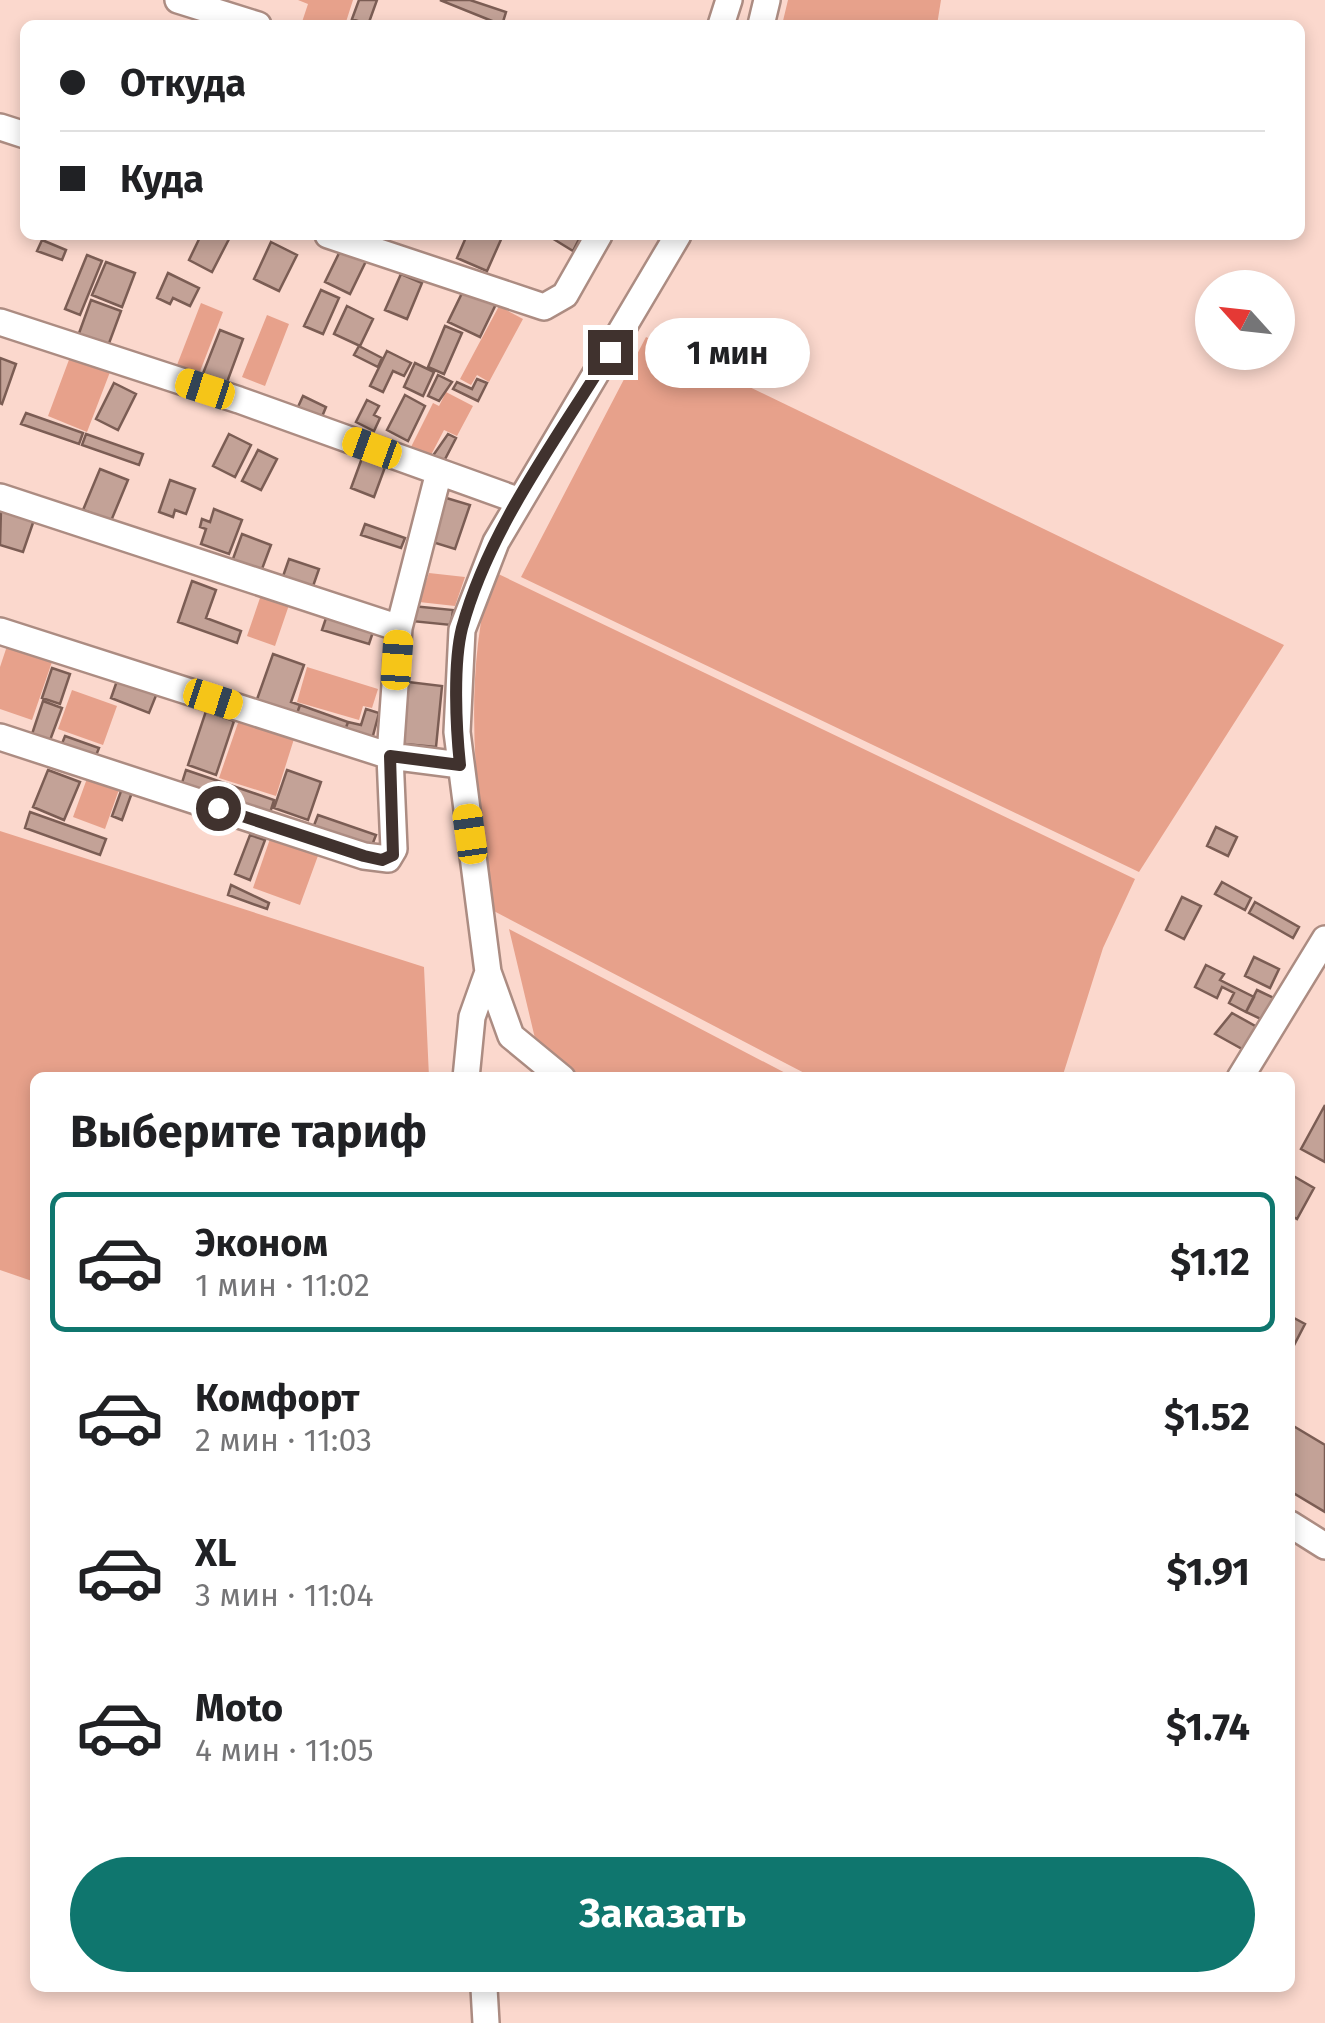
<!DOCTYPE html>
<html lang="ru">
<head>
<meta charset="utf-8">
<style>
	:root { --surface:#fff; --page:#f2f2f2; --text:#202124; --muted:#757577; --line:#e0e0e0; --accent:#0f766e }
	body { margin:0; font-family:"Fira Sans",sans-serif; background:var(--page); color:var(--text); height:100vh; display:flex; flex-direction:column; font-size:38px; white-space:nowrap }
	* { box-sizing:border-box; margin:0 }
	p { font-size:32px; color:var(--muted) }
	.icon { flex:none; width:55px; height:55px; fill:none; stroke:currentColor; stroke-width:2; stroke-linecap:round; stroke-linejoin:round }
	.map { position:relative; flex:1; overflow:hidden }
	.drawer { position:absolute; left:30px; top:1072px; width:1265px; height:920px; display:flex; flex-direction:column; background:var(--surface); border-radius:15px; box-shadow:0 5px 15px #0003 }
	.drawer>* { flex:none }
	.banner { position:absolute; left:20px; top:20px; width:1285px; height:220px; border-radius:15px; box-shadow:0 5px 15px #0003; display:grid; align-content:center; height:220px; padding:0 40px; background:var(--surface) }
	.needle { width:65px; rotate:297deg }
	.buttons { position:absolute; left:1195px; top:270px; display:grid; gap:20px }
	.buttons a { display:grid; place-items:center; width:100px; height:100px; border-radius:50%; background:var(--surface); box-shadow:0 5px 15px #0003; font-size:50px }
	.end { position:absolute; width:45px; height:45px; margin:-22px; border:12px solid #40322e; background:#fff; box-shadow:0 0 0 5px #fff }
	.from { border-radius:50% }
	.bubble { position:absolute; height:70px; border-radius:35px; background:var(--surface); box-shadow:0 5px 15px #0003; font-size:32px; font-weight:700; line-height:70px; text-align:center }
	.car { position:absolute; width:30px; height:60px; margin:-30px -15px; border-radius:12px; box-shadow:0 0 8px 2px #0007; background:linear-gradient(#f5c518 24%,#345 0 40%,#f5c518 0 76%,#345 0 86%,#f5c518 0) }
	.banner b { display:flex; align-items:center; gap:35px; height:95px; font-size:38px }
	.banner b+b { border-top:2px solid var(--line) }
	.banner i { width:25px; height:25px; background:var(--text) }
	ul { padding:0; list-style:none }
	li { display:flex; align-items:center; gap:30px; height:140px; margin:0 20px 15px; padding:0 20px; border:5px solid transparent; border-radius:15px }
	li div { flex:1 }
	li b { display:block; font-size:38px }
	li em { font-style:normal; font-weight:700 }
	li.active { border-color:var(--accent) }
	li>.icon { width:90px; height:90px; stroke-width:1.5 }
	h2 { padding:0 40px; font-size:45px; line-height:120px }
	.action { display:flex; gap:20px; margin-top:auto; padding:20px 40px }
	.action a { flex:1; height:115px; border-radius:60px; background:var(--accent); color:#fff; font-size:40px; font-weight:700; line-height:115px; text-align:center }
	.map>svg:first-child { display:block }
	.green { fill:#e7a18b }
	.building { fill:#c3a297; stroke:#7b5d54; stroke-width:2.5 }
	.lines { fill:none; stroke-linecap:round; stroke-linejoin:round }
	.minor-casing { stroke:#ac8c82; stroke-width:30 }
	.minor { stroke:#fff; stroke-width:25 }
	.route { stroke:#40322e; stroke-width:12 }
</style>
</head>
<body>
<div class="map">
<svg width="1325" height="2023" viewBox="0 0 1325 2023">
	<rect width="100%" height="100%" fill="#fbd8cd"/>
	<path class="green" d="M298,0H353L345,25H301L308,4Z
		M788,0H941L937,25H782Z
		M201,303L223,312L199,374L177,365Z
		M499,306L523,319L489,382L477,375L471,385L460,379Z
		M267,315L289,324L265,386L242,377Z
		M646,337L1284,645L1139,872L521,577Z
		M70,357L110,372L87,432L48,416Z
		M446,392L473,406L457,436L444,430L430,457L411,447L433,403L439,406Z
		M492,571L1135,879L1103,948L1062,1078L812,1077L490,909C477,794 461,684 492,571Z
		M429,573L465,577L455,606L419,602Z
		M261,595L289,605L275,646L247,636Z
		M8,643L53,659L32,720L0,709V667Z
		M307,667L378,689L372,708L363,706L359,720L297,702Z
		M72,690L117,706L103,745L58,729Z
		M239,720L294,739L276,796L219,778Z
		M89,773L121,784L105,829L73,817Z
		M0,831L424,967L429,1077L35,1078V1282L0,1270Z
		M271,836L319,853L300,905L253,888Z
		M509,929L793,1077H582L538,1051Z"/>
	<path class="building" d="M359,0H377L368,25H357L358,21L352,19Z
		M440,0H470L506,12L502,25Z
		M201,235L229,239L212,272L189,260Z
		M467,235H503L487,271L457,258Z
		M547,235L569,236L581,235L573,251Z
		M42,240L66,250L62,260L37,251Z
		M271,242L297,255L279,291L254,279Z
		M342,247L367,259L350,294L325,282Z
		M87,255L102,261L80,315L65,309Z
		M106,262L135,273L122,307L92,295Z
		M168,273L199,288L190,306L173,298L170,304L157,298Z
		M401,274L422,283L407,319L385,310Z
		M465,287L497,302L480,337L448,322Z
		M321,290L339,298L323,334L304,326Z
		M91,300L121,311L108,346L78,336Z
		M347,306L373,319L360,346L334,334Z
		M445,326L462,333L444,374L428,367Z
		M220,330L243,339L226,385L202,376Z
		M359,346L382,358L378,367L354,355Z
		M387,351L411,363L404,376L393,371L383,392L370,386Z
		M0,358L16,364L2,404L0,403Z
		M415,363L434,372L423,396L404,387Z
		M438,375L452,382L439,401L428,396Z
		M477,379L487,383L478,401L453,389L457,382L472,389Z
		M114,383L136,394L118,430L96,419Z
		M405,395L425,406L408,441L387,430Z
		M303,396L326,407L321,419L297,409Z
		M367,400L379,406L374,415L380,418L374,431L356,422Z
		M26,413L83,433L79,444L21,424Z
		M86,434L143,454L139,465L82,445Z
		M229,434L251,445L235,477L213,466Z
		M448,434L456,438L443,463L432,457Z
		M258,450L277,459L261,490L242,481Z
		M365,450L388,459L374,497L351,488Z
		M100,469L128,480L111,521L83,510Z
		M170,480L195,489L186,514L175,510L173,517L159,512Z
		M443,497L470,505L455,549L429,541Z
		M1,509L34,520L23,552L0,545Z
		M214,509L242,520L229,554L201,544L206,529L200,527L202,519L210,522Z
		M365,524L405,538L401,548L361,535Z
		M242,534L271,545L259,577L230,567Z
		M289,559L319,569L311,592L281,582Z
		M192,581L216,590L206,618L241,631L237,643L178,622Z
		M412,606L453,610L451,625L411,621Z
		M327,615L374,629L369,644L322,630Z
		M273,654L304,665L291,702L300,705L295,719L255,705Z
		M52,668L70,674L60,704L42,698Z
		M118,678L157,693L149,713L111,698Z
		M400,681L442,686L436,747L394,743Z
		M43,701L62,708L49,743L31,737Z
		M300,705L348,722L343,736L295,719Z
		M366,709L379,713L371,743L343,736L348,722L361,725Z
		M206,711L234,721L216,775L188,765Z
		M65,736L99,748L95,758L61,746Z
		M48,770L80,782L64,820L33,807Z
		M186,770L274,800L269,816L181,786Z
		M287,770L321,782L308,820L274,808Z
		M124,783L134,787L122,820L112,816Z
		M30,812L106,839L100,855L25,828Z
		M318,815L376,835L371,848L313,828Z
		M1216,827L1237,837L1228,856L1207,846Z
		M250,835L265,840L250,880L235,874Z
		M1222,882L1251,898L1245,910L1215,894Z
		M231,885L269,903L267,909L228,895Z
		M1182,897L1201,906L1184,939L1166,930Z
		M1255,902L1299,927L1293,938L1249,913Z
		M1254,957L1279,969L1270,988L1245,976Z
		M1206,965L1224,974L1220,980L1254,997L1246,1012L1229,1003L1234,993L1222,987L1217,998L1195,987Z
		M1257,990L1274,998L1263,1020L1246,1012Z
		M1232,1013L1257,1027L1244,1050L1215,1034Z
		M1325,1105V1162L1301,1149Z
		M1290,1174L1314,1188L1297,1219L1290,1215Z
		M1294,1318L1305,1324L1290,1353V1327Z
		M1290,1424L1325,1445V1512L1290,1491Z"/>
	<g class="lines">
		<defs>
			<path id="minor" d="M178,0L258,25
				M721,25L729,0
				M761,25L767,0
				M0,127L25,135
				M328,235L544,307L565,295L599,235
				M0,322L239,400L520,501
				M0,497L399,628L439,472
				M0,631L390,756L460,765
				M0,737L364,856L388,859L394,849L390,756L399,628
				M466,1078L472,1017L488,972
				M562,1078L511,1036L488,972L457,732L462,630L496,542L678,235
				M1240,1078L1325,939
				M1290,1524L1325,1546
				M484,1988L486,2023"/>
		</defs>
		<use href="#minor" class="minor-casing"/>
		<use href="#minor" class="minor"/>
	</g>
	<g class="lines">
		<path class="route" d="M218,808L364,856L382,860L393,855L390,756L460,765C456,727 453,664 462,628C489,528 557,439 610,352"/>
	</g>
</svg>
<div class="buttons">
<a><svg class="needle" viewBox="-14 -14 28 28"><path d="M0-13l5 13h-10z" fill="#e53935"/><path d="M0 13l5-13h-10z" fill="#757577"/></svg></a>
</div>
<i class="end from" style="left:218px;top:808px"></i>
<i class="end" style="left:610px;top:352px"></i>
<div class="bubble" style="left:645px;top:318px;width:165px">1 мин</div>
<i class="car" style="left:205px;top:389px;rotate:288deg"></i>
<i class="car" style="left:372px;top:448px;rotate:290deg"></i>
<i class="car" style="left:397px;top:660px;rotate:4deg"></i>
<i class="car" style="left:213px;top:699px;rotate:108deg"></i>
<i class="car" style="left:470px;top:834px;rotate:352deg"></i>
<div class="banner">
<b><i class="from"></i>Откуда</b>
<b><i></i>Куда</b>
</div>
<section class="drawer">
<h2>Выберите тариф</h2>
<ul>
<li class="active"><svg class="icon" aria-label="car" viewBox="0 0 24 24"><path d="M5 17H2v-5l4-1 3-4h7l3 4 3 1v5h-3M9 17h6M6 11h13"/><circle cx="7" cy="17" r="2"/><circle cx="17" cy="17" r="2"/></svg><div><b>Эконом</b><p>1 мин · 11:02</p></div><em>$1.12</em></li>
<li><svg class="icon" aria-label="car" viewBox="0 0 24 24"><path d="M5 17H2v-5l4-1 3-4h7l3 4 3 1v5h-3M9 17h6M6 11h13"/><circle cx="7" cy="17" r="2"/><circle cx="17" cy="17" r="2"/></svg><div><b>Комфорт</b><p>2 мин · 11:03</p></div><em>$1.52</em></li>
<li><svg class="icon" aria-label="car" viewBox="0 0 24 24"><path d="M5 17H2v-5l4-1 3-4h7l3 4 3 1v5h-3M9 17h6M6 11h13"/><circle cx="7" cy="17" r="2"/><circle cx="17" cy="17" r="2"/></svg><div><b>XL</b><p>3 мин · 11:04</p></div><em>$1.91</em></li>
<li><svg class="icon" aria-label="car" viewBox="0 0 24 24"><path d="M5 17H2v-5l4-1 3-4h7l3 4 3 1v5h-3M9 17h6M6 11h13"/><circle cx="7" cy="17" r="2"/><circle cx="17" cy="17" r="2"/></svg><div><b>Moto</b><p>4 мин · 11:05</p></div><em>$1.74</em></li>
</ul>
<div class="action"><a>Заказать</a></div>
</section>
</div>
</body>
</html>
